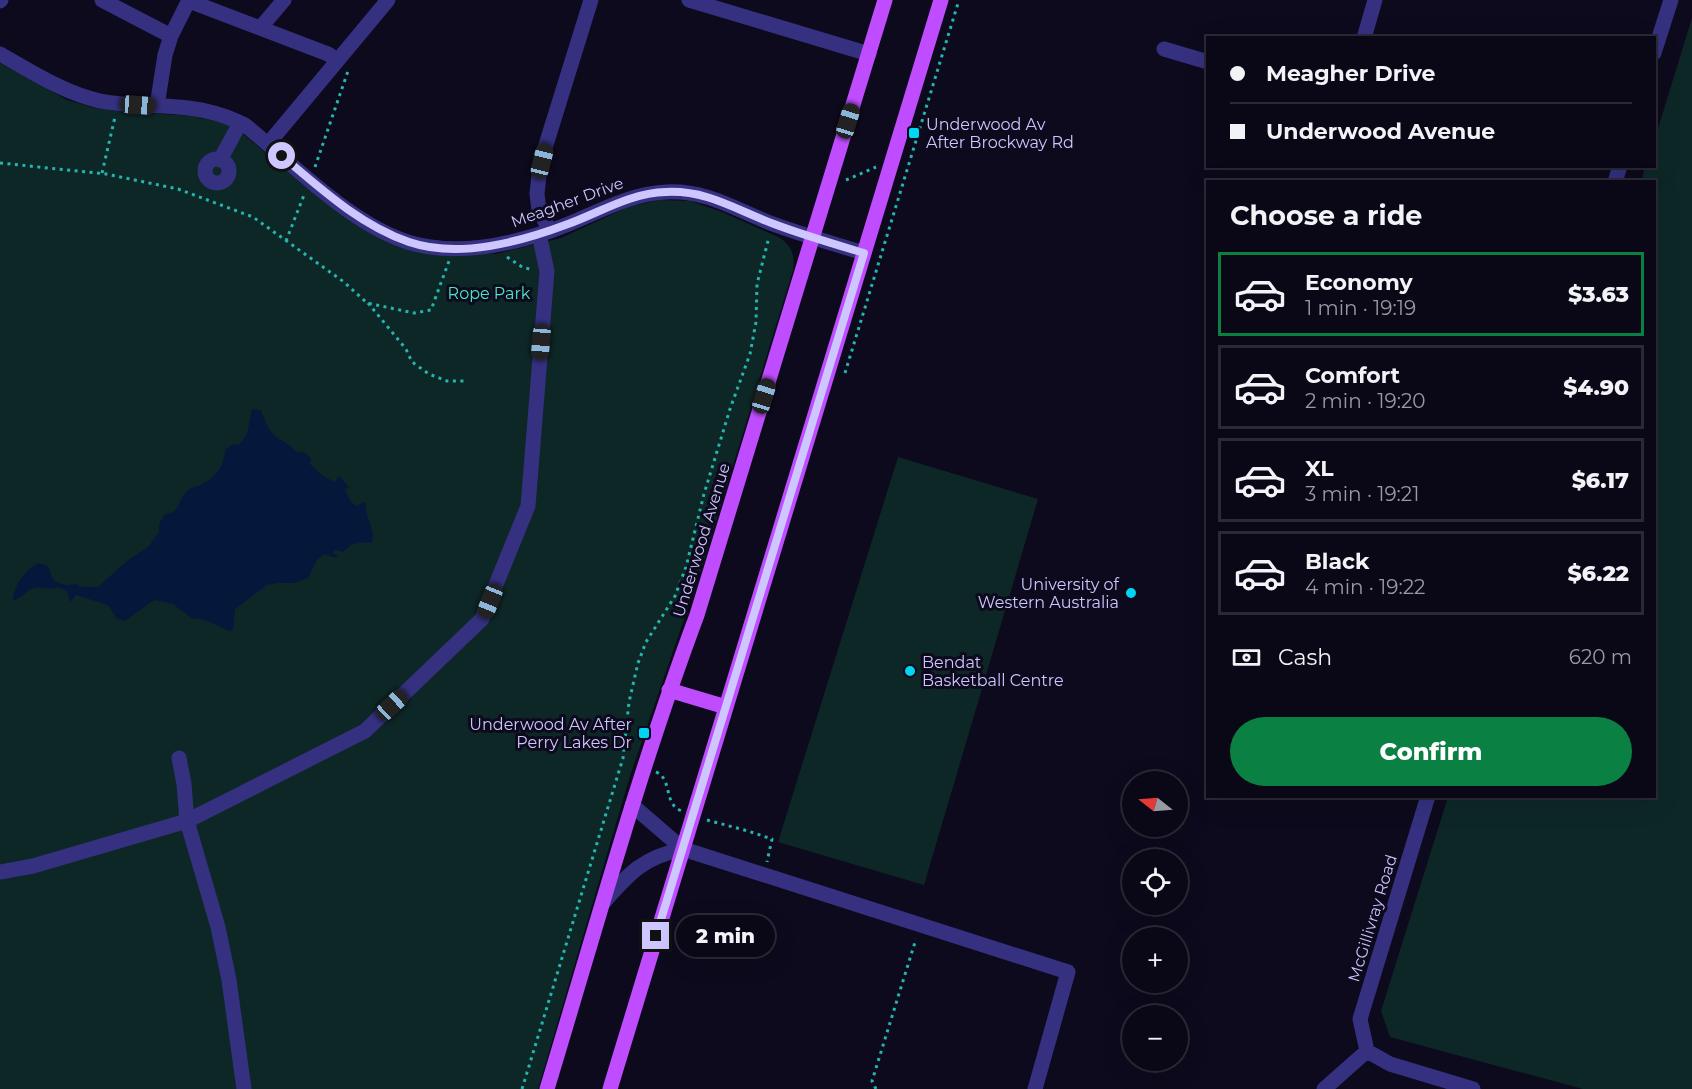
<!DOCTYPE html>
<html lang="en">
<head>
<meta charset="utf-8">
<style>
	:root { --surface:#0a0816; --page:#13111f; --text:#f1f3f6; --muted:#999aa1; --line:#2a2935; --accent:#0b8043 }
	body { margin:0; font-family:Montserrat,sans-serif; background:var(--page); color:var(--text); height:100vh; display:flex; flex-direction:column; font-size:22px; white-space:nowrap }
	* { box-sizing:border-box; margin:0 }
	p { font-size:20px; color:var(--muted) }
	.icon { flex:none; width:33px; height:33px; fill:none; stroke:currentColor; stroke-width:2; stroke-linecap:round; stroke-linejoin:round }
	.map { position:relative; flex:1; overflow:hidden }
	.side { position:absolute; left:1206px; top:180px; width:450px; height:618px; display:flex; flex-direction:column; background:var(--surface); border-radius:0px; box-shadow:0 6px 24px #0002,0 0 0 2px var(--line) }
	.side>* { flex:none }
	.top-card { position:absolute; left:1206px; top:36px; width:450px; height:132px; border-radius:0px; box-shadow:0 6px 24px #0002,0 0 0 2px var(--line); display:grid; align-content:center; height:132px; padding:0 24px; background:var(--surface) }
	.needle { width:39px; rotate:287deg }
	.tools { position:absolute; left:1122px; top:771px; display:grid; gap:12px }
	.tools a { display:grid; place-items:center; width:66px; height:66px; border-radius:50%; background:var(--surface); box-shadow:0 6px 24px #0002,0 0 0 2px var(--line); font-size:30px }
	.end { position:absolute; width:27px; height:27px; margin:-14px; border:8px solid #cdc6ff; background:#111; box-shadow:0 0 0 3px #111 }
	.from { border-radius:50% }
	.bubble { position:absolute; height:42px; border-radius:21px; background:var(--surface); box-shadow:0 6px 24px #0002,0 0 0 2px var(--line); font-size:20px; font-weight:800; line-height:42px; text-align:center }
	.car { position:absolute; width:18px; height:36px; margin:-18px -9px; border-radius:8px; box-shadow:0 0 4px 2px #0007; background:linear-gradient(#222 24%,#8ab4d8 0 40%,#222 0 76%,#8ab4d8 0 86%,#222 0) }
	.top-card b { display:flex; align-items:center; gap:21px; height:57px; font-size:22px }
	.top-card b+b { border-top:2px solid var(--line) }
	.top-card i { width:15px; height:15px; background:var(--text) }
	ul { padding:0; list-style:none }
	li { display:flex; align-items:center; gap:18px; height:84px; margin:0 12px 9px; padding:0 12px; border:3px solid var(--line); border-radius:0px }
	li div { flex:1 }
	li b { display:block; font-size:22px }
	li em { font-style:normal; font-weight:800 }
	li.selected { border-color:var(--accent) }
	li>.icon { width:54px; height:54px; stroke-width:1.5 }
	h2 { padding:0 24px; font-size:27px; line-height:72px }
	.pay { display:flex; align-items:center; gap:15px; height:66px; padding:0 24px; font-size:22px }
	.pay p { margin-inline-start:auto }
	.cta { display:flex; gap:12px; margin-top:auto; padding:12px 24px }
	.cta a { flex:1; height:69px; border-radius:36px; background:var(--accent); color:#fff; font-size:24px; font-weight:800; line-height:69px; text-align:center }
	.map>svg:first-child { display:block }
	.green { fill:#0d2727 }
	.water { fill:#05183b }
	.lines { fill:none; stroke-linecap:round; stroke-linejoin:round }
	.path { stroke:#24b5ae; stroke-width:3; stroke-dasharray:3 4.5; stroke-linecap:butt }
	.minor { stroke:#353180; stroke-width:15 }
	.major { stroke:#bf4dff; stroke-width:15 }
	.route { stroke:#cdc6ff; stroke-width:8 }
	.poi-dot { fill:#00d6f1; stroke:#0d0a1d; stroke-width:2 }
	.labels { text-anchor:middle; stroke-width:6; stroke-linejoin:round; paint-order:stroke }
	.poi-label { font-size:16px; fill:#cdc6ff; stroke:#0d0a1d; text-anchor:start }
	.street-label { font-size:16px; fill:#cdc6ff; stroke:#0d0a1d }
	.park-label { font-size:16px; fill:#4ae7c2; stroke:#0d0a1d }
</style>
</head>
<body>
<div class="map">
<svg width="1692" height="1089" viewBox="0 0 1692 1089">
	<rect width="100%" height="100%" fill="#0d0a1d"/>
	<path class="green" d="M1692,18V1089H1583L1390,1037L1381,1011L1448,797L1654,796V182L1641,181L1645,167L1654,166L1655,138Z
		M0,63L67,100L91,107L117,111L193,116L216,121L236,128L300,182L388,242L431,254H496L561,238L628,207L659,200L690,201L722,212L778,237C792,245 795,255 793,270L701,570L630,776L538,1089H0Z
		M898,457L1038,499L924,885L778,842Z"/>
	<path class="water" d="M252,409L261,410C264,419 268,430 276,437C285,443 288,442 296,452C304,451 306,453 311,459L310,464L323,476L335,482L339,476L349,487L345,490L351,502L357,506L363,502L366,503C364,518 376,527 372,543C359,542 352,542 343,552L335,550L333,553L339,557H333L325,554L317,560L308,578L294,583H278L267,585L235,609L233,630L229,631L205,620L191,618L173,604L154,600L125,621L117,619L108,605L76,595L70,602L67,591L58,587C49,591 43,586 34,588C25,591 21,599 13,601C13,586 25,570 38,563L46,565L50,570C50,583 65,587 76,584L82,587H98L127,561L149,546L159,532V524L165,514C180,513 178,500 186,492C190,488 193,488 198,486C214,479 224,468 225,450L232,445L240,444L247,434Z"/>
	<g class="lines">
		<path class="path" d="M0,163L106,174L178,189L253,217L344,282L367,303L414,313L431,310L449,261
			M315,167L348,71
			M102,173L115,117
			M846,180L876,167
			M286,241L304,195
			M507,257L522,267L533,270
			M368,303L406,349L412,362L429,374L447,381H464
			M845,373L959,0
			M656,772C673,779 663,805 682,811
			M707,820L748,831L772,839L767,862
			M522,1089L623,758L629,702L638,663L646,642L675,596L686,567L704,494L730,409L750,354L756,322L757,284L769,237
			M876,1089L872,1081L916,939"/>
		<path class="minor" d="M102,0L171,36
			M689,0L869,54
			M0,1L1,0
			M189,1L328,54L337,60
			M261,27L284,0
			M1364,38L1375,0
			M1164,49L1208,62
			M1654,53L1671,0
			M0,54C32,72 64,93 100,101C135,108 172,103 206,111C220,114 233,119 245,125C293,164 352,226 411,243C457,256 507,245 550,231C589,218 624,194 666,192C708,190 736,210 773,224C803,235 834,244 864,253
			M157,106L165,55L171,36L189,0
			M268,144L388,0
			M205 171a12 12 0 1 1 24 0a12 12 0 1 1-24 0Z
			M220,160L240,123
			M1615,182L1620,166
			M550,231L539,210L537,194L539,175L545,148L591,0
			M179,758L184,784L187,821L365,731L482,619L528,506L547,271L539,234
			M632,805L683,849L1068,972L1035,1089
			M0,872L33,866L187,821L218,927L229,980L244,1089
			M604,902C629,873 644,857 683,849
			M1367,1051L1360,1019L1428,796
			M1324,1089L1367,1051L1390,1064L1473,1089"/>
		<path class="major" d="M669,690L726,707
			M547,1089C595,931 639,770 697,615L885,0
			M610,1089L941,0"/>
	</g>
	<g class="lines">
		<path class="route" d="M282,156C321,189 360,225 409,242C459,259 520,242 568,224C601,212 630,193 666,192C708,190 736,210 774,224C803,235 834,244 864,253L656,936"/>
	</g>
	<g class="poi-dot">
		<rect x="908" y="127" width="12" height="12" rx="3"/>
		<circle cx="1131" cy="593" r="6"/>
		<circle cx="910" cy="671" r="6"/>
		<rect x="638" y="727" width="12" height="12" rx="3"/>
	</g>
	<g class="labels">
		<g class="poi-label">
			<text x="926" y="130">Underwood Av<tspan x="926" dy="18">After Brockway Rd</tspan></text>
			<text x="1119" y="590" text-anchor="end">University of<tspan x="1119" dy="18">Western Australia</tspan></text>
			<text x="922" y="668">Bendat<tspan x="922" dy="18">Basketball Centre</tspan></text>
			<text x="632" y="730" text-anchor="end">Underwood Av After<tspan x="632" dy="18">Perry Lakes Dr</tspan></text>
		</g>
		<g class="street-label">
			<text transform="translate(567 202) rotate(-20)" y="6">Meagher Drive</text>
			<text transform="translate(701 540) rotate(-73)" y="6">Underwood Avenue</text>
			<text transform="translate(1372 918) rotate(-73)" y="6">McGillivray Road</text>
		</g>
		<g class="park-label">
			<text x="489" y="299">Rope Park</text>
		</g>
	</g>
</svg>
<div class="tools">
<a><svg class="needle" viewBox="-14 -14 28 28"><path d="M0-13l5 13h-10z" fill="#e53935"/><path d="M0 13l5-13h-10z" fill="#999aa1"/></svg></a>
<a><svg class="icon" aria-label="locate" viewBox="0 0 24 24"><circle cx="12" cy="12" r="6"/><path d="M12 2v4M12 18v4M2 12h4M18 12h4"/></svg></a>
<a>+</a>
<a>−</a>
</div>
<i class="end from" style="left:282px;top:156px"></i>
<i class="end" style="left:656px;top:936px"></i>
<div class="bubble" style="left:676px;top:915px;width:99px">2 min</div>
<i class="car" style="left:138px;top:105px;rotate:94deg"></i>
<i class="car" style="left:848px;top:121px;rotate:17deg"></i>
<i class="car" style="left:542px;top:161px;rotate:14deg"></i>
<i class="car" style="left:541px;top:342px;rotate:185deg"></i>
<i class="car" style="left:764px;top:396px;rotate:17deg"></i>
<i class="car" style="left:490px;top:601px;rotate:202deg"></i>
<i class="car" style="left:392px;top:705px;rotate:47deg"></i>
<div class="top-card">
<b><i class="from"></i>Meagher Drive</b>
<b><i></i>Underwood Avenue</b>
</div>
<section class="side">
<h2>Choose a ride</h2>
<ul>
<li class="selected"><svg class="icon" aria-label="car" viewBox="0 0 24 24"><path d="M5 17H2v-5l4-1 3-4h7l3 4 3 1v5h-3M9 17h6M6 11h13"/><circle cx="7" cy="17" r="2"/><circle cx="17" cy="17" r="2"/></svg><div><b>Economy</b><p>1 min · 19:19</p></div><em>$3.63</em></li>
<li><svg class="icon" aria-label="car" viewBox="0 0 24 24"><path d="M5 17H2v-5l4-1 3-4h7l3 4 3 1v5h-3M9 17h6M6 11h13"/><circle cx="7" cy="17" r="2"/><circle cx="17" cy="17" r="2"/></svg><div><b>Comfort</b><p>2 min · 19:20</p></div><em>$4.90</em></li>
<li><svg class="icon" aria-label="car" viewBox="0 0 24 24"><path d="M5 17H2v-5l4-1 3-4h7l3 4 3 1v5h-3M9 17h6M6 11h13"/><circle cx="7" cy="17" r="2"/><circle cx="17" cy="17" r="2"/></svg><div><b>XL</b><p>3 min · 19:21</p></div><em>$6.17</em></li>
<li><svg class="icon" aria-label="car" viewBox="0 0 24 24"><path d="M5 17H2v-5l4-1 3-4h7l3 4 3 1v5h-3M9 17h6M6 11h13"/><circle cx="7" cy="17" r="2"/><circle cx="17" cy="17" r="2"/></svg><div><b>Black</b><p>4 min · 19:22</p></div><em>$6.22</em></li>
</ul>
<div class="pay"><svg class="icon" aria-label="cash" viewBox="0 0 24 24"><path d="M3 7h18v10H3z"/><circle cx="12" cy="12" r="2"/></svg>Cash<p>620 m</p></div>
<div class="cta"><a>Confirm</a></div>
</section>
</div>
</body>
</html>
